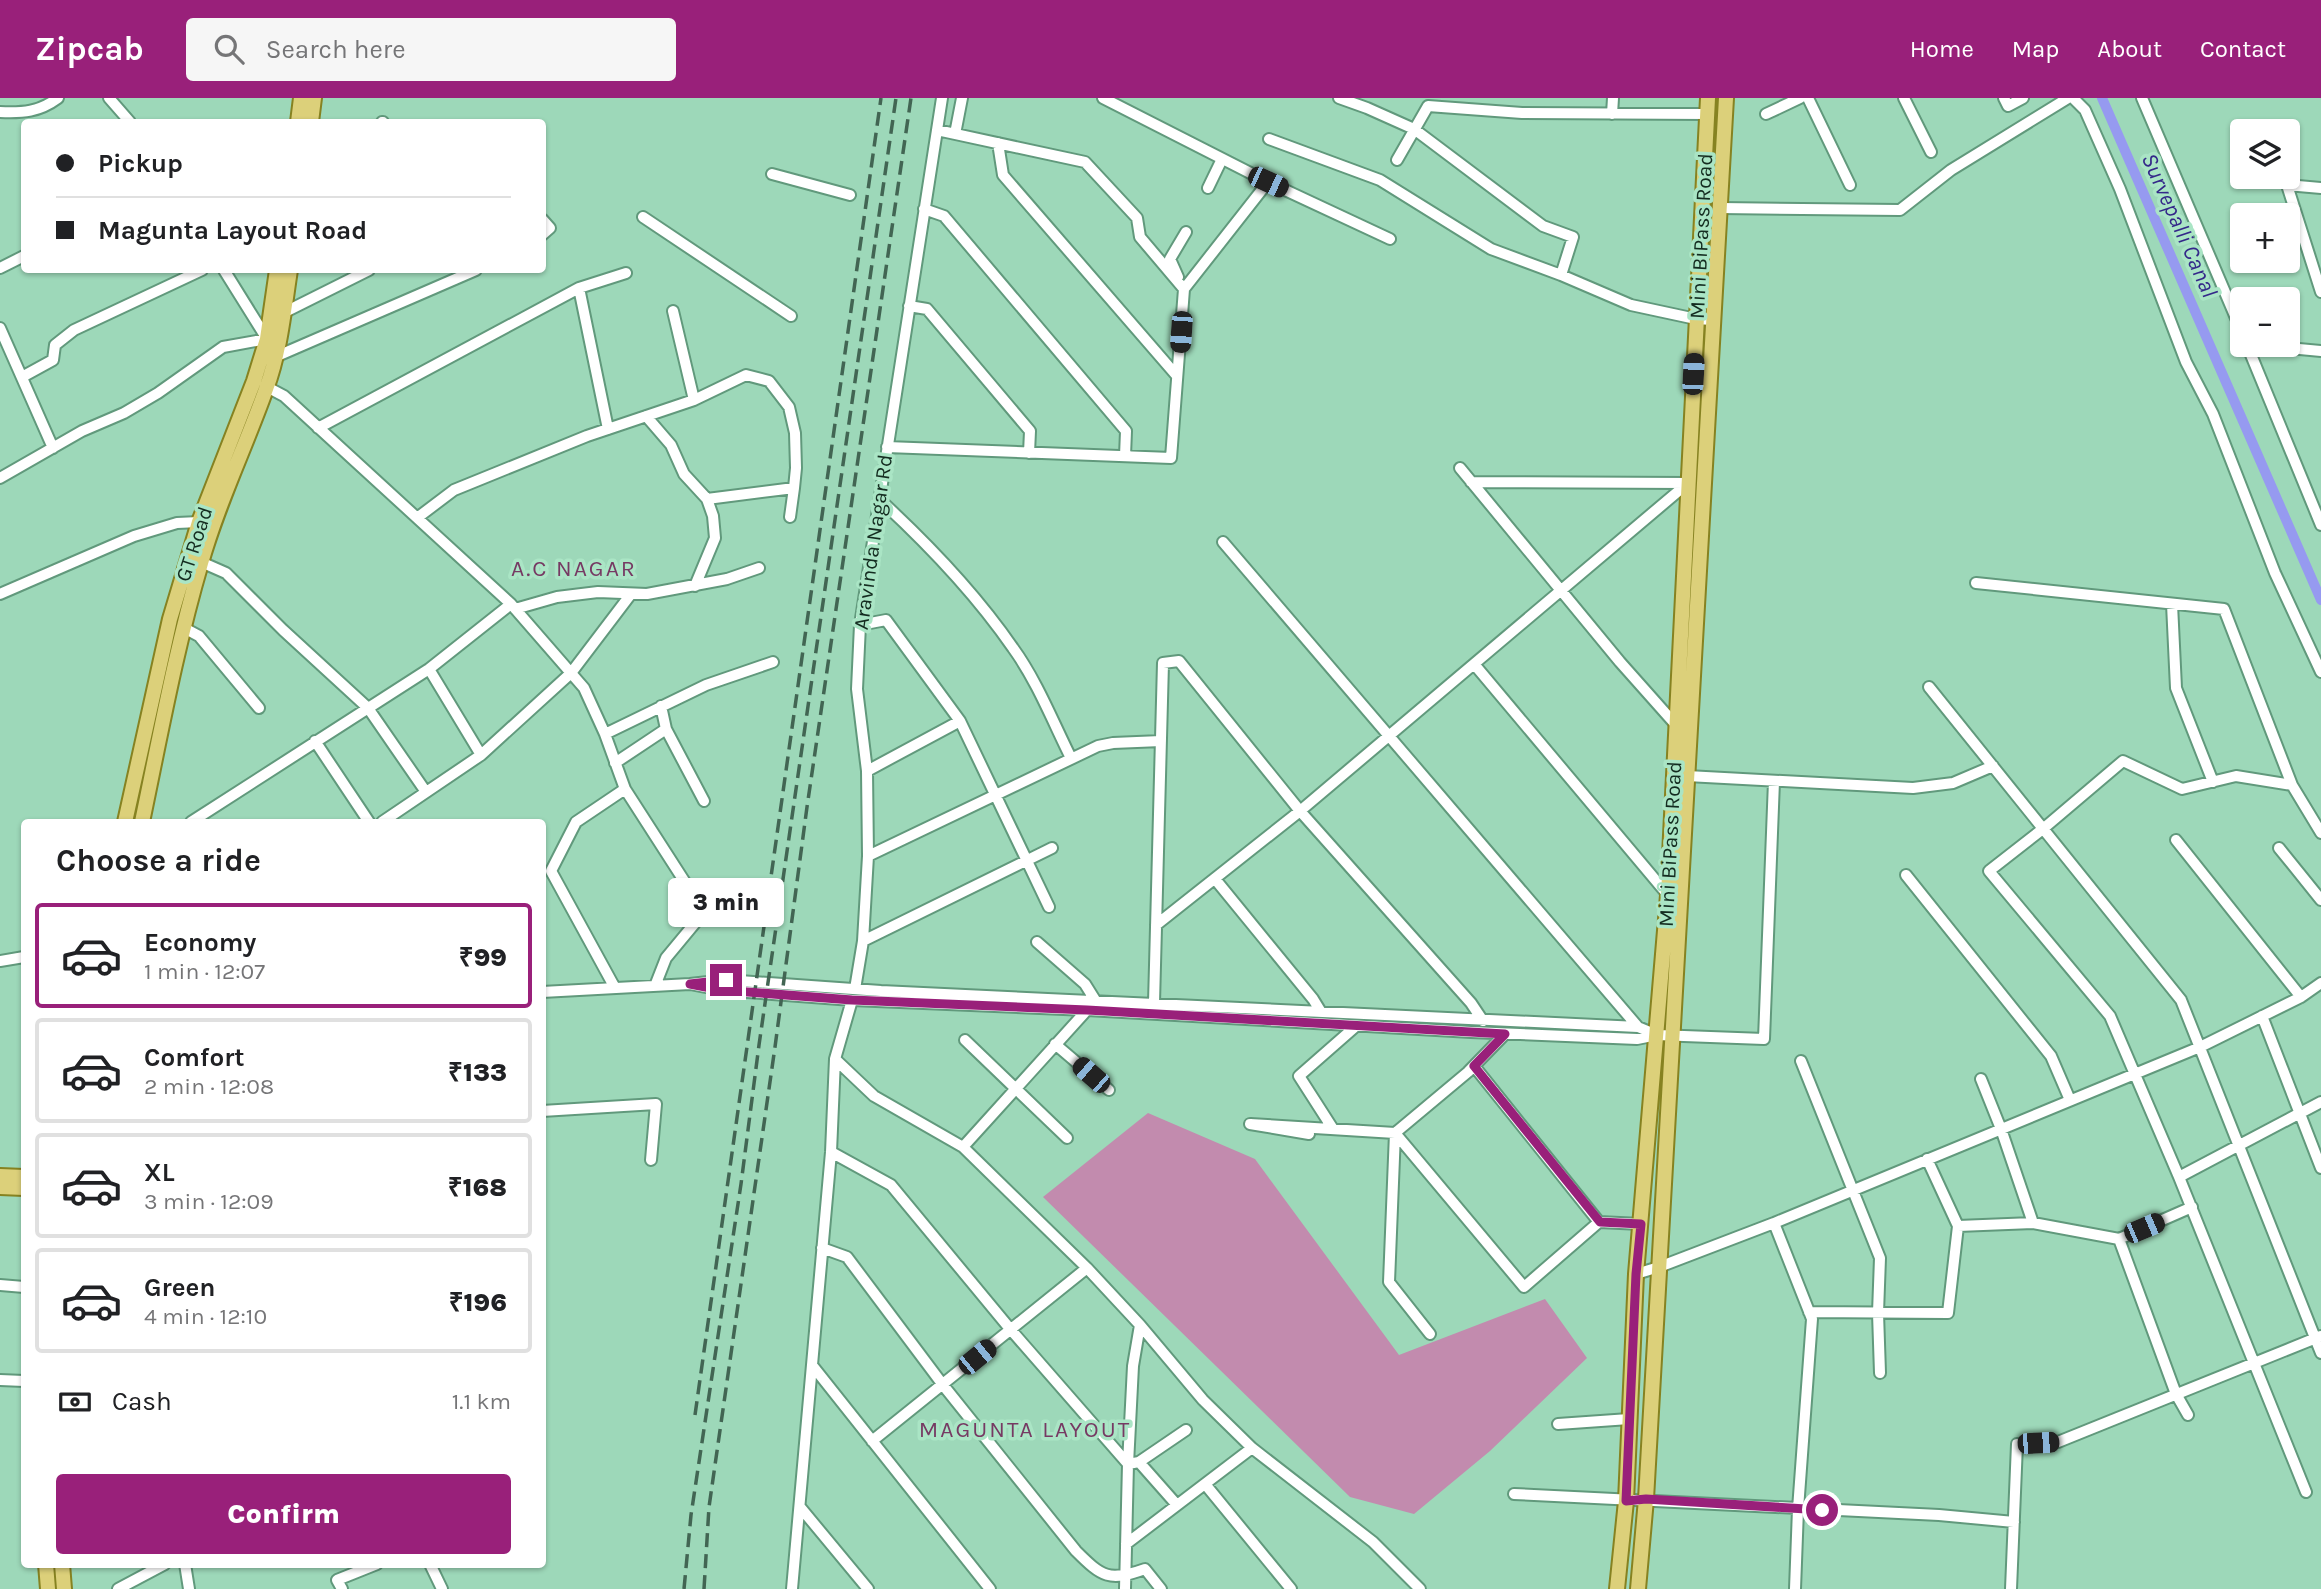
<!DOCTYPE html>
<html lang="en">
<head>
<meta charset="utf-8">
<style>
	:root { --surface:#fff; --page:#f6f6f6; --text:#202124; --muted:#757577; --line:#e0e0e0; --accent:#99207a }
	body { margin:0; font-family:Karla,sans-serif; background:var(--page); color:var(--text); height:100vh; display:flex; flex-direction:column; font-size:26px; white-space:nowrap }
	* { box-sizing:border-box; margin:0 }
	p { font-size:23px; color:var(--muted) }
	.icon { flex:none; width:38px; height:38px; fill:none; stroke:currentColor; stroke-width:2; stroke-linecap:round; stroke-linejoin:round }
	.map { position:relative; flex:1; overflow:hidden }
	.side { position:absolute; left:21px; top:721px; width:525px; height:749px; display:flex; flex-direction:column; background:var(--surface); border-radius:7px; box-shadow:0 2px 5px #0004 }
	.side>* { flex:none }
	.top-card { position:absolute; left:21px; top:21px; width:525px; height:154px; border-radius:7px; box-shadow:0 2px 5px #0004; display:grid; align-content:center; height:154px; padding:0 35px; background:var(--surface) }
	.tools { position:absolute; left:2230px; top:21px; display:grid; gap:14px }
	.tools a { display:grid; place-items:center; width:70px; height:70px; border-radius:7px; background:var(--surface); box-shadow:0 2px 5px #0004; font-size:35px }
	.end { position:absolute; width:32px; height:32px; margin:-16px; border:9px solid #99207a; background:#fff; box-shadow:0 0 0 4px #fff }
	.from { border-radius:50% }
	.bubble { position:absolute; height:49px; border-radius:7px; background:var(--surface); box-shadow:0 2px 5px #0004; font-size:23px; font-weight:800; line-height:49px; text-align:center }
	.car { position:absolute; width:21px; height:42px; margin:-21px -10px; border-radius:9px; box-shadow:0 0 5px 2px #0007; background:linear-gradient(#222 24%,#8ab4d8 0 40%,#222 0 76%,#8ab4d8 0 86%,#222 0) }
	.top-card b { display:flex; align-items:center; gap:24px; height:66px; font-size:26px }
	.top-card b+b { border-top:2px solid var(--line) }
	.top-card i { width:18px; height:18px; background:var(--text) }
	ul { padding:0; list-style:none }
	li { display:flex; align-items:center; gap:21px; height:105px; margin:0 14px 10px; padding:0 21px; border:4px solid var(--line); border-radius:7px }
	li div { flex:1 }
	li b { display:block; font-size:26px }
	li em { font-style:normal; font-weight:800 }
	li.on { border-color:var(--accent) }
	li>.icon { width:63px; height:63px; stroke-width:1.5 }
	h2 { padding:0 35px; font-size:32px; line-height:84px }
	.pay { display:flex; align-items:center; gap:18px; height:77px; padding:0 35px; font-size:26px }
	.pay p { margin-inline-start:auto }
	.action { display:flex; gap:14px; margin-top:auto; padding:14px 35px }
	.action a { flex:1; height:80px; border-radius:7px; background:var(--accent); color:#fff; font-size:28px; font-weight:800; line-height:80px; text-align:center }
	header { display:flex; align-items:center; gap:42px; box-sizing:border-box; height:98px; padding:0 35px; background:var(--accent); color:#fff }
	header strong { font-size:33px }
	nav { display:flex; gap:38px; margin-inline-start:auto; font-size:24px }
	.search { width:490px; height:63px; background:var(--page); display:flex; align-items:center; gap:18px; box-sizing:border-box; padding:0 24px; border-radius:7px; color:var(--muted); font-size:26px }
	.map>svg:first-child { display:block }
	.green { fill:#c28bae }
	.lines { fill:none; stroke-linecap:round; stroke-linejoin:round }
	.canal { stroke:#969af0; stroke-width:10 }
	.minor-casing { stroke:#61997c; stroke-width:14 }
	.major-casing { stroke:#868221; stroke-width:18 }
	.minor { stroke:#fff; stroke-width:10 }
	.major { stroke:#dcd07a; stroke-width:14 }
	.rail { stroke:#426553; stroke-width:3.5; stroke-dasharray:14 7; stroke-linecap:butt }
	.route { stroke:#99207a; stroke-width:9 }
	.labels { text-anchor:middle; stroke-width:7; stroke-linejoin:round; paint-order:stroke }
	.street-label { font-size:21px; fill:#142c20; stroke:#aae5c5 }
	.water-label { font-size:23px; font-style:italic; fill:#342889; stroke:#aae5c5 }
	.neighbourhood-label { font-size:23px; letter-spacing:2px; fill:#763a63; stroke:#aae5c5 }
</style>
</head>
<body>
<header>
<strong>Zipcab</strong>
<div class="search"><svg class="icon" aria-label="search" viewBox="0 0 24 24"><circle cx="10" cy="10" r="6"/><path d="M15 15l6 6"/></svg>Search here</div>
<nav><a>Home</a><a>Map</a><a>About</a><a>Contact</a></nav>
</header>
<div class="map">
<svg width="2321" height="1491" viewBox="0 0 2321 1491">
	<rect width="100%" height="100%" fill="#9dd8b9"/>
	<path class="green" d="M1148,1015L1255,1061L1399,1257L1545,1201L1587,1260L1490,1353L1414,1416L1350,1399L1043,1099Z"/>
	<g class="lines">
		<path class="canal" d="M2102,0L2321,502"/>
		<defs>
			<path id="minor" d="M109,0L130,24
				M1103,0L1268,84L1390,141
				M1339,0L1367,10L1414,31L1543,128L1573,139L1561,177
				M1808,0L1850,87
				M1904,0L1931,54
				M2004,0L2008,8L2023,0
				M2073,0L2085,12L2120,91L2186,264L2213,316L2275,475L2321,574
				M2142,0L2242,234
				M0,14C23,15 39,14 58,0
				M1612,16L1613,0
				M1766,16L1800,0
				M382,24H383
				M937,32L1085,64L1137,120L1140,139L1184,191
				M955,36L962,0
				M1269,41L1380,82L1491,151L1561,177L1631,207L1696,221L1713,222
				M998,45L1003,77L1177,278
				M1397,62L1428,8L1522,15L1708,16
				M772,76L850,97
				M1208,90L1222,61
				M2321,90L2287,87L2321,194
				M1720,110L1900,112L1951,72L2068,0
				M924,111L944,118L1126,333L1125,358
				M643,119L791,218
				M542,121L550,130L542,137
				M0,170L24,158
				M1178,179L1170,161L1186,134
				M579,190L608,331
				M909,208L927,211L1030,333L1029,355
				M673,213L694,302
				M283,215L369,172
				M0,230L53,350
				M2247,247L2321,427
				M2255,247L2321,253
				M275,259L476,172
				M22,279L53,262L55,247L74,232L202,172
				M267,289L284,298L511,506L584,590L605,636L625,691L699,806L700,819L666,860L655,888
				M646,318L671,347L684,376L707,401L713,418L715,440L695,488
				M318,330L579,190L626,175
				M887,349L1171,360L1184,191L1268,84
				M1460,370L1620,564L1676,627
				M0,380L82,333L124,315L158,295L223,249L267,241L224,172
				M879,401C928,446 975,495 1013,550C1037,583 1053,624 1071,660
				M790,419L794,390
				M417,420L454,392L587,338L694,302L746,277L769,283L789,309L795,335L796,370L794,390L707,401
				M1223,444L1638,929
				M201,464L226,475L283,532L368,610L426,694
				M1976,485L2224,511L2292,687
				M0,496L134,438L177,425L199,424
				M2172,506L2176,590L2213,684
				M515,511L557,499L598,494L647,496L727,481L759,470
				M860,527L886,522L960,623L1049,809
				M184,530L199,538L259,610
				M1474,566L1668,797
				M429,571L481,657
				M1929,589L2181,902L2321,1255
				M661,608L666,631L704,703
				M605,636L706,587L773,564
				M315,643L369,724
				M615,665L666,631
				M867,673L960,623
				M1687,678L1913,690L1953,685L1993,668
				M191,724L429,571L511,506
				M382,724L481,657L571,575L631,496
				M2176,742L2301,899
				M2279,750L2321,802
				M868,758L1098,648L1113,645L1161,643
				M1906,777L2051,958L2070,1002
				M1215,781L1313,901L1321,914
				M1156,827L1300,713L1688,385L1471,384
				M863,843L1052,750
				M1037,844L1085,886L1095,902
				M0,863L24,859
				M690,886L721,892L852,902L1087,912L1471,934L1637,941L1657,937L1764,941L1774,683
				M615,890L551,773L576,724L625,691
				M855,891L863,843L868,758L867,673L857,591L860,527L942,0
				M542,894L690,886L726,882L881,893L1638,929L1657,937
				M1154,905L1163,565L1179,563L1300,713L1471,905L1483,923
				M2262,918L2321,1070
				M965,942L1067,1040
				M1055,946L1109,992
				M835,961L874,998L963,1049L1087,1170L1140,1227L1203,1302L1252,1350L1373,1444L1420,1491
				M1801,963L1880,1160L1878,1215L1880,1275
				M1981,981L2001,1031L2033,1125
				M542,1013L656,1006L651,1062
				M1333,1031L1299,978L1356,928
				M1309,1036L1250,1026L1395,1035L1524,1189L1599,1124L1474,968
				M963,1049L1087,912
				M831,1054L891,1087L1011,1232L1128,1366L1139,1364
				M2179,1079L2321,1004
				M1599,1124L1641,1126
				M1774,1125L1812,1221L1798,1411L1795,1491
				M1958,1128L2033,1125L2119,1141L2192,1109
				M2119,1141L2176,1296L2188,1317
				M822,1150L847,1159L943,1287L1076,1453C1102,1479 1109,1484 1145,1471L1161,1491
				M1636,1176L1659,1169L1774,1125L2200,949L2301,899L2321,885
				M0,1187L24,1189
				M1809,1214L1948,1215L1958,1128L1927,1061
				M1430,1236L1389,1184L1395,1035L1468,974L1505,936
				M812,1267L990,1491
				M0,1282L24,1283
				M1558,1326L1629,1321
				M872,1343L1087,1170
				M1205,1386L1291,1491
				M2306,1394L2179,1079L2110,918L1989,773L2044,730L2123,663L2182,691L2236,678L2292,687L2321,735
				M1514,1396L1939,1417L2014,1424
				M1177,1407L1139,1364L1186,1332
				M800,1409L868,1491
				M1126,1446L1252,1350
				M185,1466L189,1491
				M430,1466L442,1491
				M118,1491L165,1466
				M342,1491L337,1482L377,1466
				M792,1491L831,1054L835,961L852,902
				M1125,1491L1128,1366L1133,1268L1140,1227
				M2011,1491L2017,1346L2058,1344L2321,1238"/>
			<path id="major" d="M298,24L301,0
				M311,24L314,0
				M125,724L170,521L199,424L254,283L267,241L277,172
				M142,724C160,638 176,550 201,465C218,405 245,350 266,291C280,254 284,211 290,172
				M0,1078L24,1079
				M0,1089L24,1090
				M46,1466L48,1491
				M62,1466L64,1491
				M1617,1491L1626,1403L1636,1176L1668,797L1708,0
				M1638,1491L1646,1401L1726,0"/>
		</defs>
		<use href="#minor" class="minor-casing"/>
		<use href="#major" class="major-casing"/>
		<use href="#minor" class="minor"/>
		<use href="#major" class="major"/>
		<path class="rail" d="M695,1317L881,0
			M684,1491L691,1417L741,1086L759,947L896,0
			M704,1491L709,1409L775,949L807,709L911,0"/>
	</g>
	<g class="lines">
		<path class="route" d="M726,882L690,886L721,892L852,902L1087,912L1505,936L1474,968L1600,1124L1641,1126L1636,1176L1626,1403L1646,1401L1822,1412"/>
	</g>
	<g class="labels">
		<g class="street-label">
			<text transform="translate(1701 138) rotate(-87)" y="7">Mini BiPass Road</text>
			<text transform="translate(873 444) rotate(-82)" y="7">Aravinda Nagar Rd</text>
			<text transform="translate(194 446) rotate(-72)" y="7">GT Road</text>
			<text transform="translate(1670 746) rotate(-87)" y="7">Mini BiPass Road</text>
		</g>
		<g class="water-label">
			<text transform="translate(2180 127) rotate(66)" y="8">Survepalli Canal</text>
		</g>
		<g class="neighbourhood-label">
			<text x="574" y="478">A.C NAGAR</text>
			<text x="1025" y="1339">MAGUNTA LAYOUT</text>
		</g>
	</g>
</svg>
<div class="tools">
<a><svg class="icon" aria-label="layers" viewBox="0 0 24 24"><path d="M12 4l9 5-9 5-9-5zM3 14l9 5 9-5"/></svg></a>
<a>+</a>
<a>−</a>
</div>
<i class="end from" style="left:1822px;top:1412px"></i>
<i class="end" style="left:726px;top:882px"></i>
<div class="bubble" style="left:668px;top:780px;width:116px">3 min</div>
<i class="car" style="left:1268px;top:84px;rotate:115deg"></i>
<i class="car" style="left:1181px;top:234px;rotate:184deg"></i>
<i class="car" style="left:1693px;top:276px;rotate:3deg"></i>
<i class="car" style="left:1091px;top:977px;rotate:311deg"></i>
<i class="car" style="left:2144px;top:1130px;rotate:67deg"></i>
<i class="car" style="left:977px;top:1259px;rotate:51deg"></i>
<i class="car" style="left:2038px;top:1345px;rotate:87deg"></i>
<div class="top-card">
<b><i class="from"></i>Pickup</b>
<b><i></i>Magunta Layout Road</b>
</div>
<section class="side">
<h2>Choose a ride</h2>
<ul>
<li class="on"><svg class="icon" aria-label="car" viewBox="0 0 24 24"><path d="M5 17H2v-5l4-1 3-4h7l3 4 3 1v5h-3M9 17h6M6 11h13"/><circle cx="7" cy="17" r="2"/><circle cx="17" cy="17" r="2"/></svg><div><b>Economy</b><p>1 min · 12:07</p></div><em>₹99</em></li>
<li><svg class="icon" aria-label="car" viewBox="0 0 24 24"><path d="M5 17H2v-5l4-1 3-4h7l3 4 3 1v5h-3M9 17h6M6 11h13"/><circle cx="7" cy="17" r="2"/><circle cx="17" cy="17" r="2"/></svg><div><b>Comfort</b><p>2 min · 12:08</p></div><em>₹133</em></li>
<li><svg class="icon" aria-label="car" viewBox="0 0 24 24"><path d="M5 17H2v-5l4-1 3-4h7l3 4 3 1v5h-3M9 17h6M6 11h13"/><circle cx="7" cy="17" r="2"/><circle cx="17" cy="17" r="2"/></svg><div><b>XL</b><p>3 min · 12:09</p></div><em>₹168</em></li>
<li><svg class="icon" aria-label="car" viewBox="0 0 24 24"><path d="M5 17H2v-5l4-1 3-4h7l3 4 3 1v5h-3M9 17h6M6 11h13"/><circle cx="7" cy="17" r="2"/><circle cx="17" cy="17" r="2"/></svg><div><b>Green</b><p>4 min · 12:10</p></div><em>₹196</em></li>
</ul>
<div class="pay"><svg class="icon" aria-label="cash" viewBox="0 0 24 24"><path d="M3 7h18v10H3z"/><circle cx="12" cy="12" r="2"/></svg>Cash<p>1.1 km</p></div>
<div class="action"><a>Confirm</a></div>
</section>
</div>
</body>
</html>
